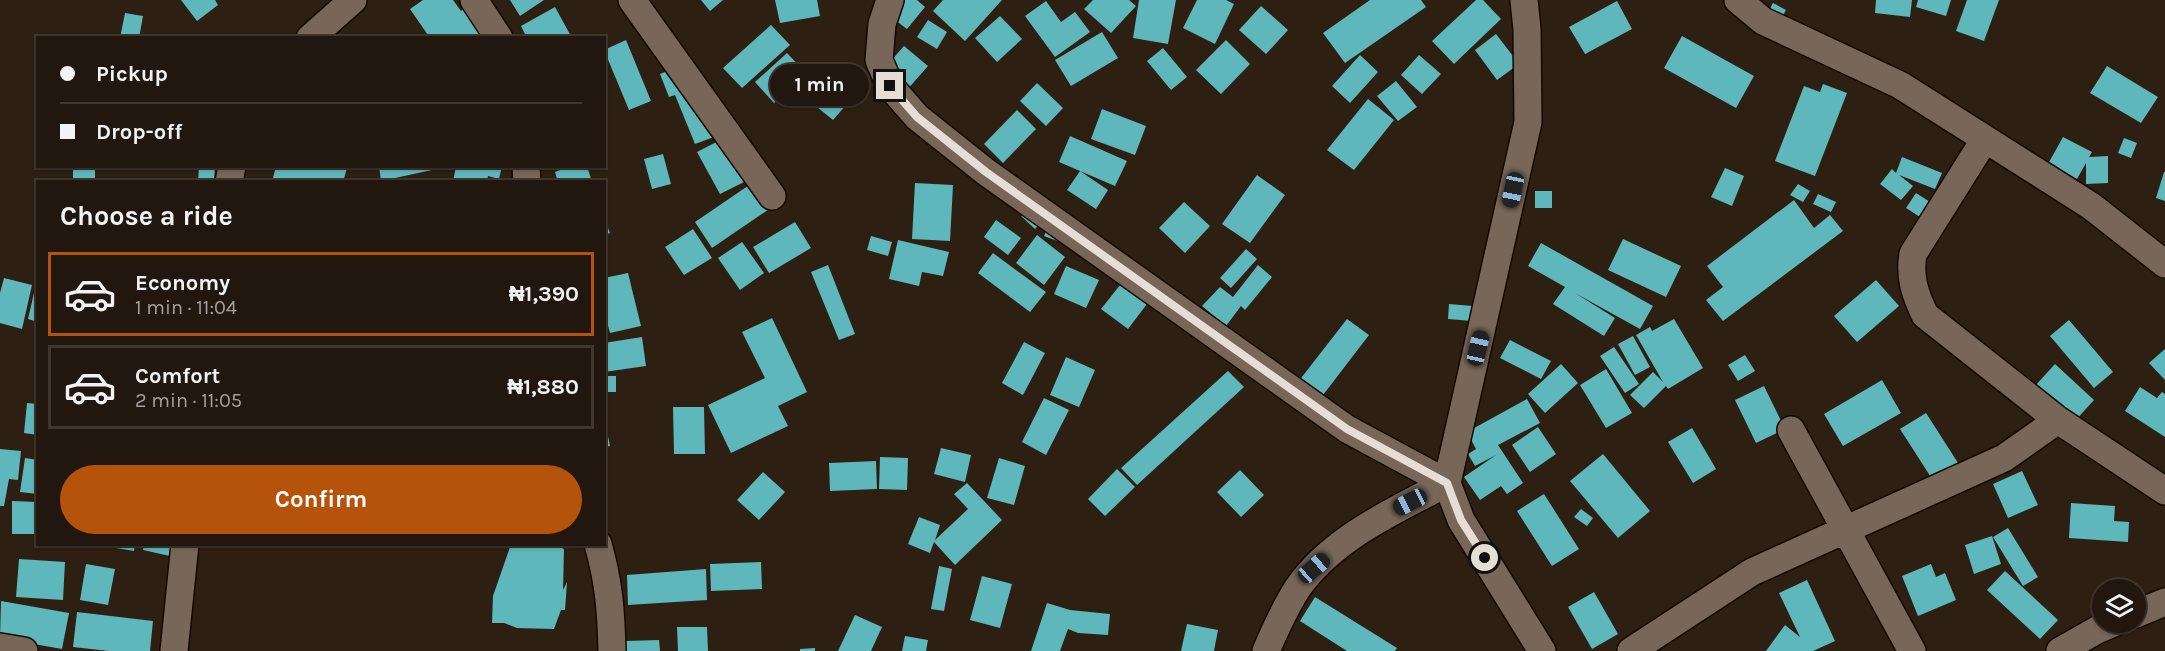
<!DOCTYPE html>
<html lang="en">
<head>
<meta charset="utf-8">
<style>
	:root { --surface:#22170e; --page:#2a2017; --text:#f1f3f6; --muted:#a29f9e; --line:#3f362e; --accent:#b45309 }
	body { margin:0; font-family:Karla,sans-serif; background:var(--page); color:var(--text); height:100vh; display:flex; flex-direction:column; font-size:22px; white-space:nowrap }
	* { box-sizing:border-box; margin:0 }
	p { font-size:20px; color:var(--muted) }
	.icon { flex:none; width:33px; height:33px; fill:none; stroke:currentColor; stroke-width:2; stroke-linecap:round; stroke-linejoin:round }
	.map { position:relative; flex:1; overflow:hidden }
	.sheet { position:absolute; left:36px; top:180px; width:570px; height:366px; display:flex; flex-direction:column; background:var(--surface); border-radius:0px; box-shadow:0 2px 4px #0004,0 0 0 2px var(--line) }
	.sheet>* { flex:none }
	.hud { position:absolute; left:36px; top:36px; width:570px; height:132px; border-radius:0px; box-shadow:0 2px 4px #0004,0 0 0 2px var(--line); display:grid; align-content:center; height:132px; padding:0 24px; background:var(--surface) }
	.buttons { position:absolute; left:2092px; top:579px; display:grid; gap:12px }
	.buttons a { display:grid; place-items:center; width:54px; height:54px; border-radius:50%; background:var(--surface); box-shadow:0 2px 4px #0004,0 0 0 2px var(--line); font-size:30px }
	.end { position:absolute; width:27px; height:27px; margin:-14px; border:8px solid #e6ddd4; background:#111; box-shadow:0 0 0 3px #111 }
	.from { border-radius:50% }
	.bubble { position:absolute; height:42px; border-radius:21px; background:var(--surface); box-shadow:0 2px 4px #0004,0 0 0 2px var(--line); font-size:20px; font-weight:700; line-height:42px; text-align:center }
	.car { position:absolute; width:18px; height:36px; margin:-18px -9px; border-radius:8px; box-shadow:0 0 4px 2px #0007; background:linear-gradient(#222 24%,#8ab4d8 0 40%,#222 0 76%,#8ab4d8 0 86%,#222 0) }
	.hud b { display:flex; align-items:center; gap:21px; height:57px; font-size:22px }
	.hud b+b { border-top:2px solid var(--line) }
	.hud i { width:15px; height:15px; background:var(--text) }
	ul { padding:0; list-style:none }
	li { display:flex; align-items:center; gap:18px; height:84px; margin:0 12px 9px; padding:0 12px; border:3px solid var(--line); border-radius:0px }
	li div { flex:1 }
	li b { display:block; font-size:22px }
	li em { font-style:normal; font-weight:700 }
	li.active { border-color:var(--accent) }
	li>.icon { width:54px; height:54px; stroke-width:1.5 }
	h2 { padding:0 24px; font-size:27px; line-height:72px }
	.primary-button { display:flex; gap:12px; margin-top:auto; padding:12px 24px }
	.primary-button a { flex:1; height:69px; border-radius:36px; background:var(--accent); color:#fff; font-size:24px; font-weight:700; line-height:69px; text-align:center }
	.map>svg:first-child { display:block }
	.building { fill:#5db7bb }
	.lines { fill:none; stroke-linecap:round; stroke-linejoin:round }
	.minor-casing { stroke:#150801; stroke-width:30 }
	.minor { stroke:#786758; stroke-width:27 }
	.route { stroke:#e6ddd4; stroke-width:8 }
</style>
</head>
<body>
<div class="map">
<svg width="2165" height="651" viewBox="0 0 2165 651">
	<rect width="100%" height="100%" fill="#2d1f12"/>
	<path class="building" d="M181,0H215L218,5L197,21Z
		M423,0H453L461,11L463,9L482,38H430L410,9Z
		M510,0H544L520,16Z
		M701,0H723L710,11Z
		M775,0H817L820,16L780,23Z
		M905,0H917L925,7L907,29L891,17Z
		M943,0H1002L965,41L933,11Z
		M1093,0H1129L1136,6L1111,33L1084,9Z
		M1139,0H1176L1168,44L1133,38Z
		M1197,0H1226L1234,4L1215,44L1183,28Z
		M1370,0H1421L1426,7L1345,63L1323,33Z
		M1476,0H1483L1501,19L1454,64L1432,41Z
		M1876,0H1912L1910,17L1875,13Z
		M1918,0H1951L1946,16L1916,7Z
		M1967,0H1999L1984,41L1956,31Z
		M1046,1L1061,22L1075,12L1090,32L1055,57L1025,16Z
		M1617,1L1632,29L1585,54L1569,27Z
		M1773,3L1786,10L1780,21L1767,14Z
		M1261,6L1288,30L1266,54L1239,30Z
		M555,7L572,38H527L521,26Z
		M125,13L143,16L139,38H120Z
		M1000,16L1022,39L997,62L975,38Z
		M928,20L947,32L937,49L917,37Z
		M771,25L790,45L742,88L723,68Z
		M1102,32L1118,58L1071,86L1055,60Z
		M1496,34L1519,64L1497,80L1475,50Z
		M1682,36L1754,76L1736,108L1664,68Z
		M626,40L651,101L629,110L604,50Z
		M1226,40L1250,64L1221,94L1196,70Z
		M904,46L928,66L906,91L882,71Z
		M1163,48L1187,77L1171,90L1147,61Z
		M787,53L807,74L774,103L755,82Z
		M1360,55L1378,72L1350,103L1332,86Z
		M1419,55L1441,74L1422,94L1401,75Z
		M692,61L722,134L695,144L675,95L669,97L660,74Z
		M2107,66L2158,97L2141,123L2090,93Z
		M835,67L861,88L833,120L807,99Z
		M1396,81L1417,107L1398,121L1377,96Z
		M1037,83L1063,108L1046,126L1020,101Z
		M1823,84L1847,93L1815,176L1775,161L1804,86L1820,92Z
		M1368,99L1394,120L1354,170L1327,150Z
		M1102,109L1146,126L1135,155L1091,139Z
		M1017,110L1036,129L1003,163L984,144Z
		M728,136L750,179L720,194L697,152Z
		M1070,136L1127,161L1115,186L1059,162Z
		M2063,137L2092,152L2089,157L2108,156V183L2086,184V163L2077,179L2048,164Z
		M2124,138L2137,143L2131,158L2118,153Z
		M663,154L671,184L652,189L644,159Z
		M1902,157L1942,173L1935,189L1899,175L1913,186L1901,200L1880,184L1892,169L1896,173Z
		M73,166H95V182H73Z
		M199,166H215L214,182H198Z
		M276,166H340L347,168L343,182H272Z
		M379,166H431L432,170L381,181Z
		M456,166H502L499,179L488,176L487,182H453Z
		M571,166H587L592,182H558L555,172Z
		M1725,168L1744,176L1732,206L1711,197Z
		M1080,171L1108,190L1096,209L1067,190Z
		M2164,172H2165V201L2156,198Z
		M1257,175L1285,195L1250,243L1222,224Z
		M761,177L778,203L712,248L695,222Z
		M915,183L953,185L950,241L912,239Z
		M1798,184L1810,191L1803,202L1790,195Z
		M1535,191H1552V208H1535Z
		M1916,193L1941,209L1931,224L1906,208Z
		M1818,194L1836,202L1831,212L1813,204Z
		M1794,200L1814,228L1830,215L1843,231L1723,321L1706,300L1723,287L1707,266Z
		M1184,202L1210,226L1185,253L1159,228Z
		M1029,208L1042,221L1035,229L1021,216Z
		M604,218L610,233L604,235Z
		M996,220L1021,238L1008,255L984,237Z
		M795,222L811,248L769,273L753,247Z
		M1048,227L1064,233L1060,242L1044,236Z
		M693,229L712,258L684,275L665,247Z
		M1037,235L1065,257L1044,285L1016,263Z
		M871,236L892,242L888,256L867,250Z
		M1623,239L1681,266L1666,297L1608,270Z
		M898,240L949,252L943,276L922,272L919,286L889,279Z
		M742,242L764,273L740,290L718,258Z
		M1541,243L1653,306L1640,329L1575,293L1615,318L1604,336L1553,304L1565,287L1528,266Z
		M1246,249L1257,259L1231,288L1220,278Z
		M993,253L1046,292L1030,312L978,273Z
		M828,265L855,334L839,340L811,272Z
		M1258,265L1272,277L1245,310L1241,306L1226,326L1202,306L1220,287L1233,297Z
		M1066,266L1099,280L1086,308L1054,294Z
		M628,273L641,326L610,333L604,311V278Z
		M4,278L32,285L22,329L0,323V293Z
		M37,280H38V322L28,319Z
		M1124,280L1150,300L1128,329L1101,309Z
		M1876,280L1899,306L1857,342L1834,316Z
		M1449,304L1473,306L1472,321L1448,319Z
		M772,318L807,392L778,406L788,426L731,453L708,405L765,378L742,332Z
		M1347,319L1369,335L1320,399L1298,382Z
		M1674,319L1703,368L1668,389L1666,386L1644,408L1630,395L1653,372L1663,382L1636,335L1650,327L1652,331Z
		M2069,320L2113,372L2094,388L2050,336Z
		M1633,336L1650,367L1635,375L1618,344Z
		M642,337L646,366L604,372V343Z
		M1510,340L1551,361L1541,379L1500,358Z
		M1024,342L1045,353L1023,395L1002,383Z
		M1614,347L1639,384L1625,393L1600,356Z
		M2165,349V380L2149,363Z
		M1745,355L1755,371L1738,381L1728,365Z
		M1066,357L1095,370L1079,407L1050,395Z
		M1561,364L1578,383L1545,413L1528,394Z
		M2055,364L2094,400L2074,422L2035,386Z
		M1606,369L1632,413L1606,428L1580,385Z
		M1228,371L1244,387L1137,485L1121,468Z
		M604,376H616V392H604Z
		M1882,380L1901,413L1843,446L1824,414Z
		M1764,386L1785,429L1756,443L1735,400Z
		M2140,387L2157,398L2162,392L2165,394V437L2125,411Z
		M1044,398L1069,410L1046,455L1022,442Z
		M1527,399L1540,423L1498,445L1523,483L1507,494L1501,486L1480,500L1464,477L1496,455L1475,466L1468,454L1476,449L1467,432Z
		M27,403L38,404V435L24,433Z
		M673,407H704L705,454H674Z
		M1926,413L1960,466L1934,482L1900,429Z
		M1538,427L1556,454L1530,472L1512,445Z
		M1692,428L1716,469L1693,483L1668,442Z
		M604,431H607L610,446L604,447Z
		M941,448L971,455L965,482L934,474Z
		M0,449L21,451L18,480L9,479L4,506H0Z
		M1603,454L1650,511L1618,538L1570,481Z
		M880,457L908,458L907,490L879,489Z
		M25,458L38,460V494L20,492Z
		M999,458L1025,466L1014,505L987,498Z
		M876,461L877,489L830,491L829,463Z
		M1117,469L1135,487L1105,516L1088,499Z
		M1240,470L1264,495L1241,517L1217,492Z
		M2022,471L2038,505L2008,518L1993,484Z
		M763,472L785,492L759,520L737,500Z
		M967,483L1002,520L955,565L934,542L930,553L908,544L919,517L940,525L935,540L968,509L954,494Z
		M1544,494L1579,549L1552,566L1517,511Z
		M12,501L38,502V534H12Z
		M2071,503L2115,506L2114,521L2129,522L2128,542L2069,538Z
		M1581,509L1593,518L1587,526L1574,517Z
		M2008,528L2038,577L2023,586L1993,537Z
		M1992,536L2001,564L1974,574L1965,545Z
		M92,544H135L134,551Z
		M144,544H172L170,556L143,550Z
		M511,544H553L564,549L563,590L567,582L565,610H561L554,629L517,628L504,623H492L493,596Z
		M19,559L65,562L63,600L16,597Z
		M761,562L762,589L711,591L710,564Z
		M86,564L115,569L108,605L80,600Z
		M1931,564L1936,577L1945,573L1956,600L1918,616L1902,576Z
		M939,566L952,569L944,611L931,609Z
		M706,569L707,600L628,605L627,575Z
		M2005,571L2058,620L2040,639L1987,590Z
		M982,576L1012,584L1000,628L970,620Z
		M1807,580L1835,641L1813,651H1766L1785,625L1800,637L1779,593Z
		M1594,592L1618,634L1592,649L1568,607Z
		M1315,597L1397,648L1395,651H1347L1300,621Z
		M1,601L69,613L62,649L0,638Z
		M1047,603L1070,610L1110,614L1108,635L1078,633L1068,629L1060,651H1031Z
		M77,612L153,621L150,651H109L73,647Z
		M855,615L882,627L871,651H838Z
		M1187,624L1218,630L1214,651H1181Z
		M677,627H707L708,651H678Z
		M905,636L928,640L926,651H902Z
		M659,640L660,651H626V641Z
		M815,648V651H800V649Z"/>
	<g class="lines">
		<defs>
			<path id="minor" d="M474,0L499,38
				M632,0L772,196
				M890,0L882,24L879,60L890,86L917,117L986,172L1347,429L1447,483
				M1524,0L1527,29L1528,122L1447,483L1461,520L1542,651
				M1738,0L1763,21L1900,85L2091,206L2165,264
				M310,38L353,0
				M1985,139L1913,254C1909,277 1915,294 1925,315L2058,420L2165,491
				M526,166L527,182
				M229,182L232,166
				M1791,430L1912,651
				M598,544C609,583 611,611 612,651
				M2136,614L2165,602
				M0,647L24,651
				M174,651L185,544
				M1266,651C1275,630 1285,608 1297,589C1332,538 1394,511 1447,483
				M1631,651L1752,572L2004,458L2058,420
				M2060,651L2097,630L2116,622"/>
		</defs>
		<use href="#minor" class="minor-casing"/>
		<use href="#minor" class="minor"/>
	</g>
	<g class="lines">
		<path class="route" d="M890,86L917,117L986,172L1347,429L1447,483L1461,520L1485,558"/>
	</g>
</svg>
<div class="buttons">
<a><svg class="icon" aria-label="layers" viewBox="0 0 24 24"><path d="M12 4l9 5-9 5-9-5zM3 14l9 5 9-5"/></svg></a>
</div>
<i class="end from" style="left:1485px;top:558px"></i>
<i class="end" style="left:890px;top:86px"></i>
<div class="bubble" style="left:770px;top:64px;width:99px">1 min</div>
<i class="car" style="left:1513px;top:190px;rotate:192deg"></i>
<i class="car" style="left:1478px;top:348px;rotate:13deg"></i>
<i class="car" style="left:1410px;top:502px;rotate:243deg"></i>
<i class="car" style="left:1314px;top:568px;rotate:49deg"></i>
<div class="hud">
<b><i class="from"></i>Pickup</b>
<b><i></i>Drop-off</b>
</div>
<section class="sheet">
<h2>Choose a ride</h2>
<ul>
<li class="active"><svg class="icon" aria-label="car" viewBox="0 0 24 24"><path d="M5 17H2v-5l4-1 3-4h7l3 4 3 1v5h-3M9 17h6M6 11h13"/><circle cx="7" cy="17" r="2"/><circle cx="17" cy="17" r="2"/></svg><div><b>Economy</b><p>1 min · 11:04</p></div><em>₦1,390</em></li>
<li><svg class="icon" aria-label="car" viewBox="0 0 24 24"><path d="M5 17H2v-5l4-1 3-4h7l3 4 3 1v5h-3M9 17h6M6 11h13"/><circle cx="7" cy="17" r="2"/><circle cx="17" cy="17" r="2"/></svg><div><b>Comfort</b><p>2 min · 11:05</p></div><em>₦1,880</em></li>
</ul>
<div class="primary-button"><a>Confirm</a></div>
</section>
</div>
</body>
</html>
